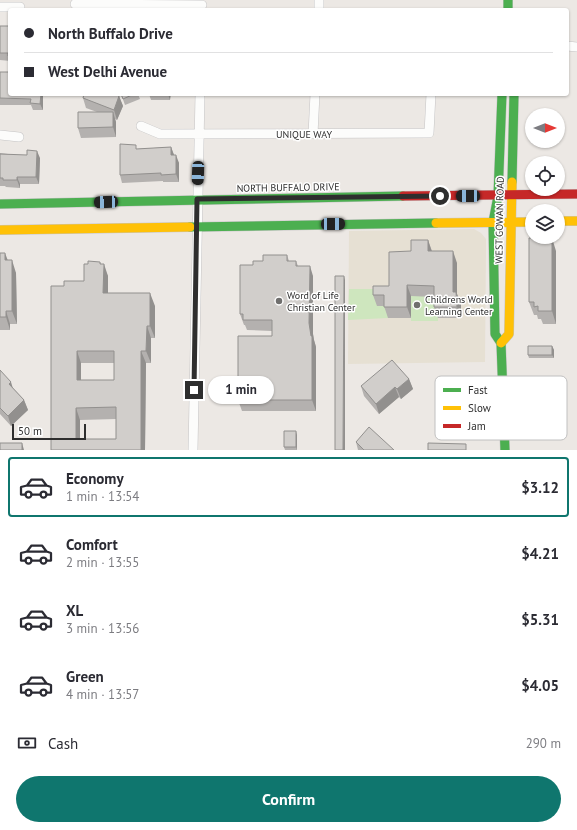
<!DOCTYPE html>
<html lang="en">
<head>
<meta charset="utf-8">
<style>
	:root { --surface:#fff; --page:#f7f7f7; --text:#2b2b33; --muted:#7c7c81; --line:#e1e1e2; --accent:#0f766e }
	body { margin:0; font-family:"PT Sans",sans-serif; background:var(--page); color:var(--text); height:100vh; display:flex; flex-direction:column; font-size:15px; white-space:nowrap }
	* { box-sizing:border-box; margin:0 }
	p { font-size:13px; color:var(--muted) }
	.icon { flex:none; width:22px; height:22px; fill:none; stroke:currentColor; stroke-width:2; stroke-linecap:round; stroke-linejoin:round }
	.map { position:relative; height:450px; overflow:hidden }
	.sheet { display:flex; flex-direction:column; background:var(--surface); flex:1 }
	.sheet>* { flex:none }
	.hud { position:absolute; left:8px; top:8px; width:561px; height:88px; border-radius:4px; box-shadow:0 1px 3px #0004; display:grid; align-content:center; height:88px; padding:0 16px; background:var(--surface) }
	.needle { width:26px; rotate:90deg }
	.buttons { position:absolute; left:525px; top:108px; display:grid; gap:8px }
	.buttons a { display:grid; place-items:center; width:40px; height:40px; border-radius:50%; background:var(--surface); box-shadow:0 1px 3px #0004; font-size:20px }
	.scale { position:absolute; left:12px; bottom:10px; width:74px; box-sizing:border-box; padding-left:4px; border:2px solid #2e2e2e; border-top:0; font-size:11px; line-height:14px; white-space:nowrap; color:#2e2e2e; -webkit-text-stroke:3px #fff; paint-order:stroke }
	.end { position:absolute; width:18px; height:18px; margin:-9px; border:5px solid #2e2e2e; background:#fff; box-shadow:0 0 0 2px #fff }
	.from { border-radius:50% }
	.bubble { position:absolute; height:28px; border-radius:14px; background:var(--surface); box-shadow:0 1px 3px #0004; font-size:13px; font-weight:600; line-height:28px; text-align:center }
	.car { position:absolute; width:12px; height:24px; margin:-12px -6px; border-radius:5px; box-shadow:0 0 3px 1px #0007; background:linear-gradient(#222 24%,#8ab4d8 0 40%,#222 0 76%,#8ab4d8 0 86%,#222 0) }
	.hud b { display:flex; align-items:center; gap:14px; height:38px; font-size:15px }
	.hud b+b { border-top:1px solid var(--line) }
	.hud i { width:10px; height:10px; background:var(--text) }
	ul { padding:7px 0 0; list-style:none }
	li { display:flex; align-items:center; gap:12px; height:60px; margin:0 8px 6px; padding:0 8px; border:2px solid transparent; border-radius:4px }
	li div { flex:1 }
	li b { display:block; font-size:15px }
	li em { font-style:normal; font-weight:600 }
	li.on { border-color:var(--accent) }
	li>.icon { width:36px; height:36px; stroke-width:1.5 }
	.pay { display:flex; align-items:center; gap:10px; height:44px; padding:0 16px; font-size:15px }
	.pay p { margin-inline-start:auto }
	.button { display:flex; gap:8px; margin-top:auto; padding:8px 16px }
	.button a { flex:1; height:46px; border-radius:24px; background:var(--accent); color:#fff; font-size:16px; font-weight:600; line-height:46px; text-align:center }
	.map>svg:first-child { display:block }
	.education { fill:#e6e0d3 }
	.green { fill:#cee6be }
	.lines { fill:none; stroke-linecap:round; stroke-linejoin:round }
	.street-casing { stroke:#c5c4c5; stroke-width:10 }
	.fast-casing { stroke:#c5c4c5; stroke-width:10 }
	.slow-casing { stroke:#c5c4c5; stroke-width:10 }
	.jam-casing { stroke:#c5c4c5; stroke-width:10 }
	.street { stroke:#fcfcfb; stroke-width:9 }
	.fast { stroke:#4caf50; stroke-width:9 }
	.slow { stroke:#ffc107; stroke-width:9 }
	.jam { stroke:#c62828; stroke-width:9 }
	.wall { fill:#b4b1af; fill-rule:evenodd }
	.shaded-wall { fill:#92908e }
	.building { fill:#d1cecb; stroke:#92908e; fill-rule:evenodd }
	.route { stroke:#2e2e2e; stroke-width:5 }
	.poi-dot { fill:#706f6e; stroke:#fff; stroke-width:1.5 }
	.labels { text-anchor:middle; stroke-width:3; stroke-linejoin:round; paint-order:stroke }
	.street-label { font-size:10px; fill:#2e2e2e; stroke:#fff }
	.poi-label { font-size:10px; fill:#2e2e2e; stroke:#fff; text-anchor:start }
	.key { fill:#fff; stroke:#c0c0c0; stroke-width:1 }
	.key-label { font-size:11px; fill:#2e2e2e }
</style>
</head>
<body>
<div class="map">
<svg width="577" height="450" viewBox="0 0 577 450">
	<rect width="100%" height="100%" fill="#ece8e4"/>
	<path class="education" d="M474,229L481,233L486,239V248L485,362L348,364L349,231Z"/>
	<path class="green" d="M411,282H438V321H411Z
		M349,289H393L388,304V318L348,320Z"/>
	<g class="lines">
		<defs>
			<path id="street" d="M75,4L202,5
				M0,7H20
				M319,10V0
				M567,46L577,47
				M141,126L160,134L429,133L431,94
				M313,134L315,94
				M0,135L19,137
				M193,450L200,94"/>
			<path id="fast" d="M508,0V10
				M502,94L498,196L493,222L495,334L501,343L505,450
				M512,182L514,94
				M0,204L403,196
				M190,227L436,223"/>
			<path id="slow" d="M558,221H577
				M436,223L532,222
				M0,230L190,227
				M501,343L509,334L512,182"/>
			<path id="jam" d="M403,196L577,194"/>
		</defs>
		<use href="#street" class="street-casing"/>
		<use href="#fast" class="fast-casing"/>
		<use href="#slow" class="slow-casing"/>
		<use href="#jam" class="jam-casing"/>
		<use href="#street" class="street"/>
		<use href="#fast" class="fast"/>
		<use href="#slow" class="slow"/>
		<use href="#jam" class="jam"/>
	</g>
	<path class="wall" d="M0,26H10V62V61L0,60Z
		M0,72L43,94V110H33L31,105H0Z
		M121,94H138L140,99L125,105Z
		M149,94H177V96H171L170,100H151Z
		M119,96L123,106L117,120L115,119L116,122V137L81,138L78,128L97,112L86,108L83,98Z
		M171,147L174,155L179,163V182H163V181L122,183L120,175L137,149Z
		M0,153L40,158L39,184H20V188L6,187L5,186H0Z
		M428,240L432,251L457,263V294L461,303V318H438L434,307V297L411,296V318H388L384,306H377L373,295L389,286L411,251Z
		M556,251V324H543L541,319H538L537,315H534L529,302Z
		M0,253L7,260L16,273L17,324H10V330H0Z
		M287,255L289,261H296L298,266L313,276V334L314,340L316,347V411H242L238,400L272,336V331L247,330L245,325H244L240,314L263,261Z
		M88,264H101L108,276V293L155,306V338H151V363H146L145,450H51L64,286L84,281ZM81,363H114V380H81ZM116,419V439H80V420Z
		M552,346L554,350V358H529L528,355Z
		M0,370L13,388L24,400L28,410L11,426L0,414Z
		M409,379L413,389L401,399L399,397L379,414L364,396L361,386Z
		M297,435V450H285L284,447Z
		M356,442L394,450H358Z"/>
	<path class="shaded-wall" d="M41,94H43V110L40,104Z
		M168,94H170V100Z
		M119,96L123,106L117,120L114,110Z
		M113,112L116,122V137L113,127Z
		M171,147L174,155H171Z
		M37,151L40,158L39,184L36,177Z
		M176,155L179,163V182L176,174Z
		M17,177L20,184V188L17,180Z
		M552,238L556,251V324L552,311Z
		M428,240L432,252L428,251Z
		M453,251L457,263V294L461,303V318L457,307L453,292Z
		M5,253L10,266L5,260Z
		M12,260L16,273L17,324L12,311Z
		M100,262L104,272V264L108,276V306L103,293Z
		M310,266L313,276V334L314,340L316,347V411L312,400L309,323Z
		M344,276L345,280V450H343Z
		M407,285L411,296V318L407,307Z
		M150,293L155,306V338L150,326Z
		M6,311L10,324V330L6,317Z
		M147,326L151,338V363L146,351Z
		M552,346L554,350V358L552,355Z
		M77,351L81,363V393L77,380Z
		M141,351L146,363L145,450H141Z
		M409,379L413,389L401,399L397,389Z
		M11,382L14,392L9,384Z
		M395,387L399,397L379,414L376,404Z
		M24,400L28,410L11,426L8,416Z
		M76,408L80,420V450L76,439Z
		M296,431L297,435V450L296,447Z
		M22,443L24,450H22Z"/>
	<path class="building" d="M0,26H10V56H8V53H0Z
		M0,72H10V94H41L40,104L30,103L31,99L0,98Z
		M84,94H115L119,96L114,110L83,98Z
		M121,94H134L123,99Z
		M78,112H113V127L78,128Z
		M120,144L136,145V149L171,147V155H176V174L161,175V173L120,175Z
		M27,150L37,151L36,177H17V180H3V178H0V154L27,155Z
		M529,238H552V311H538V306L534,307V302H529Z
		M411,240H428V251H453V292H456L457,307H434V286L407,285V307H384V295H373V286H389V252L411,251Z
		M0,253H5V260H12V311H6V317H0Z
		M263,255H287V261H296V266H310L309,323L311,336H312V400H238V336H272V320H243V314H240V265H253V261H263Z
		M88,261L100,262V264H104L103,293H150V326H147L146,351H141V450H51V286H64V281H84V264H88ZM77,351H114V380H77ZM116,407V439H76V408Z
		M335,276H344L343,450H335Z
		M528,346H552V355H528Z
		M392,360L409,379L397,389L395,387L376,404L361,386Z
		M0,370L11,382L9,384L24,400L8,416L0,408Z
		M369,427L394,450H364L356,442Z
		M284,431H296V447H284Z
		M0,443H22V450H0Z
		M428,443L466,444V450H428Z"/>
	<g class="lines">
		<path class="route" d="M194,390L197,199L440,196"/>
	</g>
	<g class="poi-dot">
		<circle cx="279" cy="301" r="4"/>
		<circle cx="417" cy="305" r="4"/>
	</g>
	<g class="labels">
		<g class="street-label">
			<text x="304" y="138">UNIQUE WAY</text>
			<text transform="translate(288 187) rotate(-1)" y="4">NORTH BUFFALO DRIVE</text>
			<text transform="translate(499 220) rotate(-89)" y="4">WEST GOWAN ROAD</text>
		</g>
		<g class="poi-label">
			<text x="287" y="299">Word of Life<tspan x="287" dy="12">Christian Center</tspan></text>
			<text x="425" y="303">Childrens World<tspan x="425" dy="12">Learning Center</tspan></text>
		</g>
	</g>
	<rect x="435" y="376" width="132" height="64" rx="6" class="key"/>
	<rect x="443" y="388" width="18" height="4" fill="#4caf50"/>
	<rect x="443" y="406" width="18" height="4" fill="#ffc107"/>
	<rect x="443" y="424" width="18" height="4" fill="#c62828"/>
	<g class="key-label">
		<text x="468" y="394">Fast</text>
		<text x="468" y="412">Slow</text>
		<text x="468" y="430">Jam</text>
	</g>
</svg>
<div class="buttons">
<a><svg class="needle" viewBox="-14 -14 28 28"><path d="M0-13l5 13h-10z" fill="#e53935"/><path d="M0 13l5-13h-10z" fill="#7c7c81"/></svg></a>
<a><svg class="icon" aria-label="locate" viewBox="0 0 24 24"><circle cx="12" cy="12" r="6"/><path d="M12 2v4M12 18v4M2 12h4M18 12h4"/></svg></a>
<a><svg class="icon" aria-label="layers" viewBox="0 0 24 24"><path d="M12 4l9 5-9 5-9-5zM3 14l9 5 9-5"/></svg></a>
</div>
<div class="scale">50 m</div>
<i class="end from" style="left:440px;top:196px"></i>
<i class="end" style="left:194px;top:390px"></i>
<div class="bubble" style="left:208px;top:376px;width:66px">1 min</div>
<i class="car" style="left:198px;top:173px;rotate:182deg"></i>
<i class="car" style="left:468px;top:196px;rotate:270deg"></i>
<i class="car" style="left:106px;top:202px;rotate:268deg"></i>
<i class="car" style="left:333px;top:224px;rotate:89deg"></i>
<div class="hud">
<b><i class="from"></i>North Buffalo Drive</b>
<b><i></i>West Delhi Avenue</b>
</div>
</div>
<section class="sheet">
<ul>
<li class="on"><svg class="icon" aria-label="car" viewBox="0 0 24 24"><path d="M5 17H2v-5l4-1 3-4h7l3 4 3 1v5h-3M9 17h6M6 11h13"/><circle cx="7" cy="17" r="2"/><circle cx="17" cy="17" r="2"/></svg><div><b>Economy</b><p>1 min · 13:54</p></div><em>$3.12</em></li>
<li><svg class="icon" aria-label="car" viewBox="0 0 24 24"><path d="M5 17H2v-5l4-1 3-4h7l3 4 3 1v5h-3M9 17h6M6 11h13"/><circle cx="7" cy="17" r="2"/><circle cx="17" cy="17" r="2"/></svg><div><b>Comfort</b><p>2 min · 13:55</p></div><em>$4.21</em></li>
<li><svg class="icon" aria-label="car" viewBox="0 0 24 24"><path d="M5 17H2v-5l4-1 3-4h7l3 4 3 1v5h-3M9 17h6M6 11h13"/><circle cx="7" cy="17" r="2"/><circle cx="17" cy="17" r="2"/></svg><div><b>XL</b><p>3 min · 13:56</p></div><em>$5.31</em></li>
<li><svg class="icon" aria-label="car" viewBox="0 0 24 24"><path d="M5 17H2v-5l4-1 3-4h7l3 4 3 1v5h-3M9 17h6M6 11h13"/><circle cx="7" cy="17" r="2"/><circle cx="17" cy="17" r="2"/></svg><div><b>Green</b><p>4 min · 13:57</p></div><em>$4.05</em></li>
</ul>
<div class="pay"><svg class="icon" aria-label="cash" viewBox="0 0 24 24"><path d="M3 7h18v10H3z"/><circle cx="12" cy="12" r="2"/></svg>Cash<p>290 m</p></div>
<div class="button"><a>Confirm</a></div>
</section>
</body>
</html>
